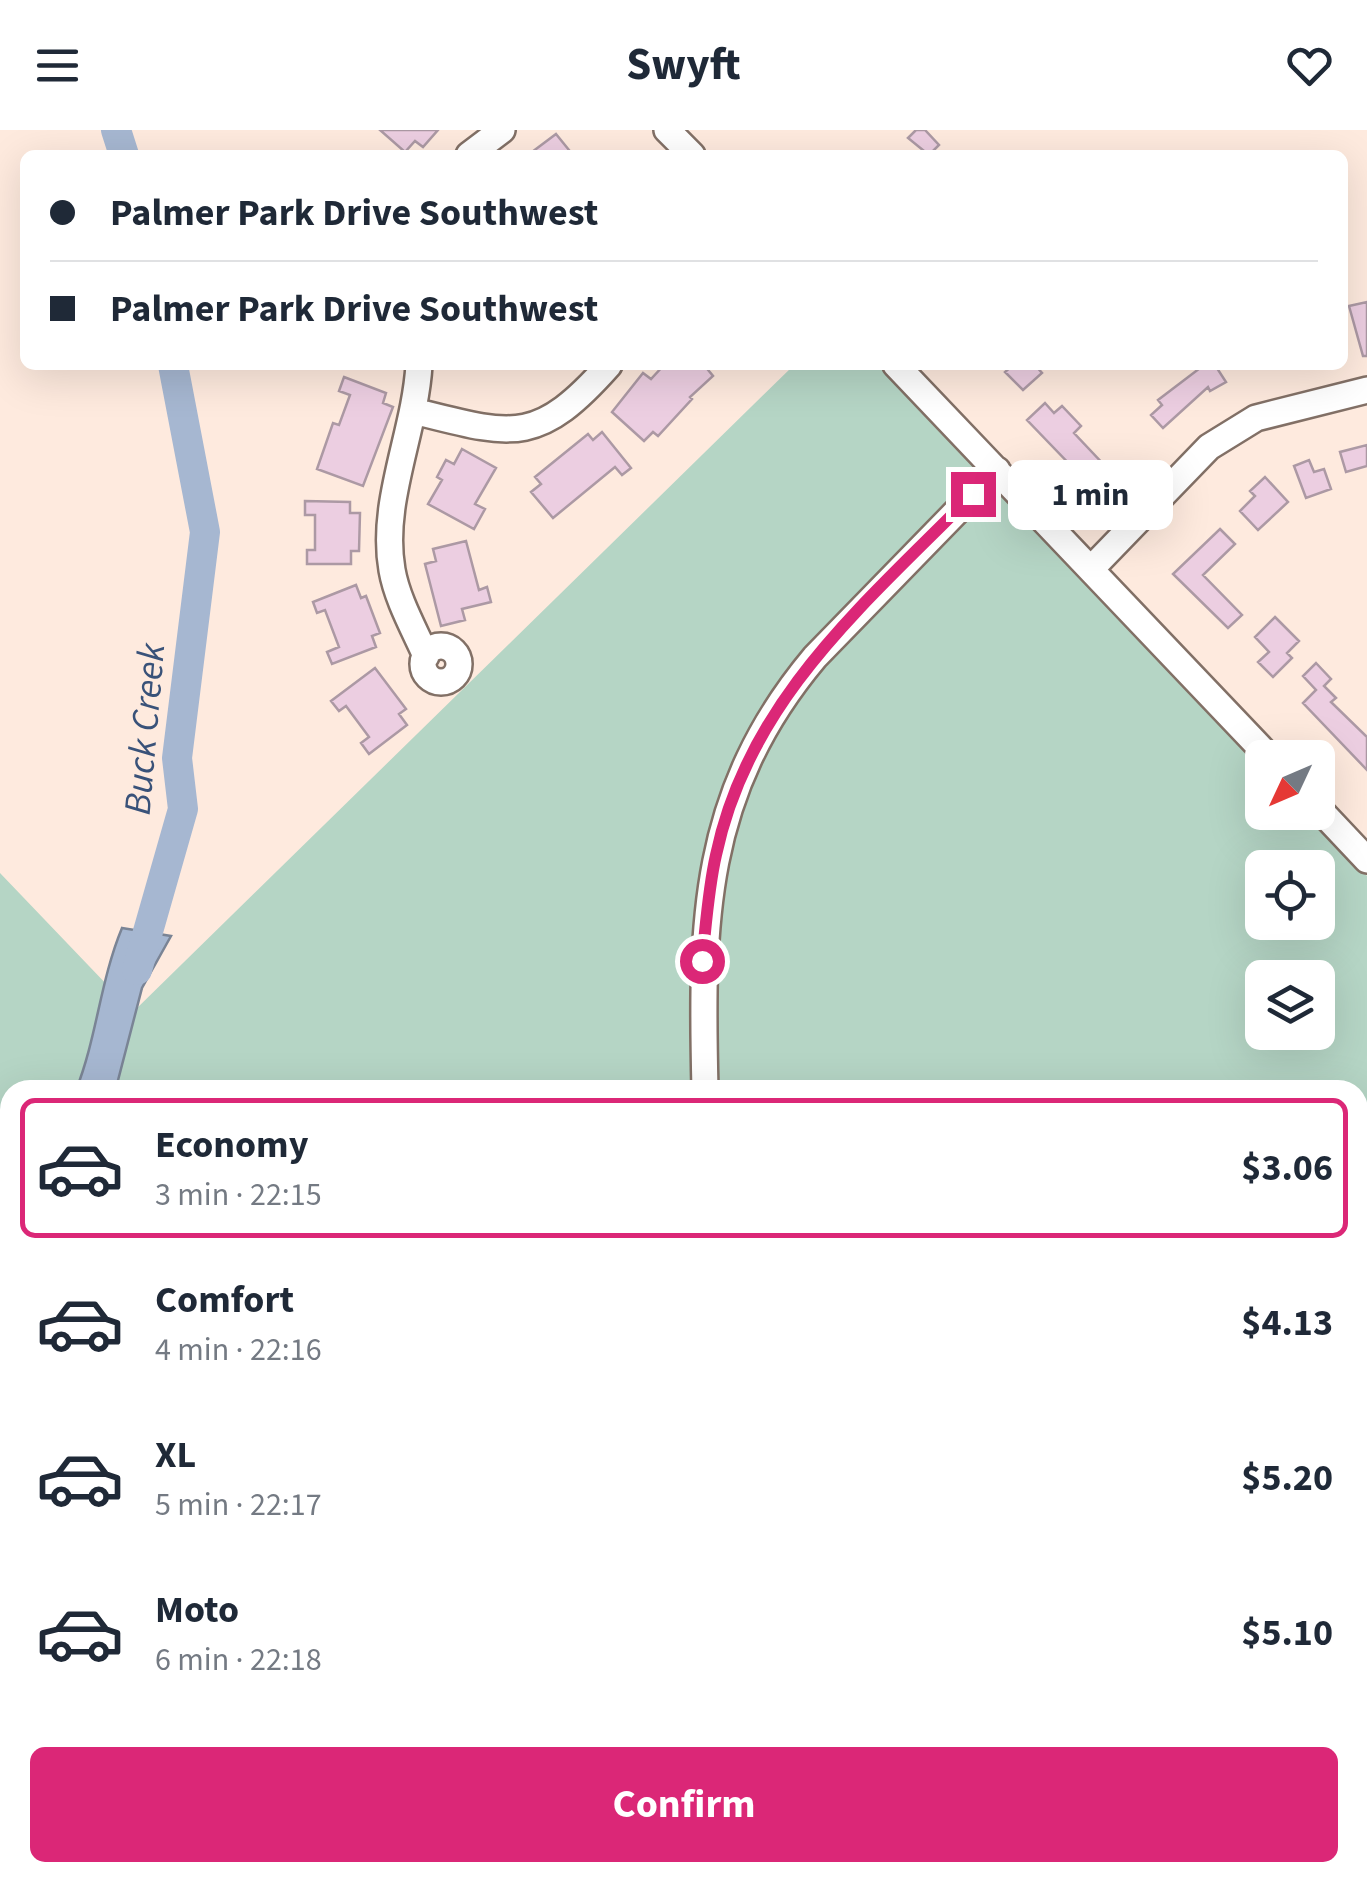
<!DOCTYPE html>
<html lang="en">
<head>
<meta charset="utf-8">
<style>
	:root { --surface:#fff; --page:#f6f6f7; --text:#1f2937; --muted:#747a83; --line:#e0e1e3; --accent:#db2777 }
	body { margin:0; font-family:"Source Sans 3",sans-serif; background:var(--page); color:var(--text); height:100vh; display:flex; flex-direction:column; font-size:38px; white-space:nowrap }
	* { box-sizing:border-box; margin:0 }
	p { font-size:32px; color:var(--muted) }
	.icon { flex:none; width:55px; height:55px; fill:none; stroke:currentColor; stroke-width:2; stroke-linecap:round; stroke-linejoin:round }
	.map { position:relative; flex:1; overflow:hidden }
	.sheet { position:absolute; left:0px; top:950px; width:1368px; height:802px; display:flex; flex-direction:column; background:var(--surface); border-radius:30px 30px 0 0; box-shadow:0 10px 40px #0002 }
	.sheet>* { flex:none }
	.top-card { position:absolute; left:20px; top:20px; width:1328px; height:220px; border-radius:15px; box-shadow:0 10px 40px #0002; display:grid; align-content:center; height:220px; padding:0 30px; background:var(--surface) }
	.needle { width:65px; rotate:226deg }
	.controls { position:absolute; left:1245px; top:610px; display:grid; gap:20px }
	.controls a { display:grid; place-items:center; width:90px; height:90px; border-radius:15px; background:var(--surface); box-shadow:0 10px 40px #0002; font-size:50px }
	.end { position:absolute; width:45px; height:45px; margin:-22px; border:12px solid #db2777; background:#fff; box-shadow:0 0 0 5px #fff }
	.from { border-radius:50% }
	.bubble { position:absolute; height:70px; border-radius:15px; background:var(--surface); box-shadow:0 10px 40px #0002; font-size:32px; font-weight:700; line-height:70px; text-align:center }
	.top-card b { display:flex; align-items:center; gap:35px; height:95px; font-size:38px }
	.top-card b+b { border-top:2px solid var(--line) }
	.top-card i { width:25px; height:25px; background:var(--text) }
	ul { padding:18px 0 0; list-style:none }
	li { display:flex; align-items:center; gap:30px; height:140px; margin:0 20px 15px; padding:0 10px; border:5px solid transparent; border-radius:15px }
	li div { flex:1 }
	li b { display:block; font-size:38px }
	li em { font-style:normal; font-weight:700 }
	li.active { border-color:var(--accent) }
	li>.icon { width:90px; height:90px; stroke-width:1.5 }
	.cta { display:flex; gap:20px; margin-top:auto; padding:20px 30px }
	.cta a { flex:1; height:115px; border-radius:15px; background:var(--accent); color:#fff; font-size:40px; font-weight:700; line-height:115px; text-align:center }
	header { display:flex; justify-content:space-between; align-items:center; height:130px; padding:0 30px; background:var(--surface); font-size:45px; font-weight:700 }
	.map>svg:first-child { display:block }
	.green { fill:#b5d5c5; fill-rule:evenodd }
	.water { fill:#a6b7d1; stroke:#7a8495; stroke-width:2.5 }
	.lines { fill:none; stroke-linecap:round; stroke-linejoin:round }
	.river { stroke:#a6b7d1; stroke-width:30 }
	.building { fill:#eccee1; stroke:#ac99a4; stroke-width:2.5 }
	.minor-casing { stroke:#827066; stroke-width:30 }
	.minor { stroke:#fff; stroke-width:25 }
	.route { stroke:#db2777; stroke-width:12 }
	.labels { text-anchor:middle; stroke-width:8; stroke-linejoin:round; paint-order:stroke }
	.water-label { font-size:38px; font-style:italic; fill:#395279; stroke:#feeade }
</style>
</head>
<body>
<header><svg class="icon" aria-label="menu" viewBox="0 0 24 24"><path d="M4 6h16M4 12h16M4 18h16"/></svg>Swyft<svg class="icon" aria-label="heart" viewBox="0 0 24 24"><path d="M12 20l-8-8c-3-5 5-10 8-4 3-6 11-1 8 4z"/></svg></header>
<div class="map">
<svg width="1367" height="1751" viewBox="0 0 1367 1751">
	<rect width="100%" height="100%" fill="#feeade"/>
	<path class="green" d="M794,235H878L1262,637V682L1306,683L1367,746V1751H0V743L133,882ZM1262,738H1318V792H1262ZM1262,848H1318V902H1262ZM10,960H1358V1742H10Z"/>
	<path class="water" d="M122,798L171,806L142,858L116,958L76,960C97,907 100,851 122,798Z"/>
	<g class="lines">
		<path class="river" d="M116,0L124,25
			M137,840L183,679L177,628L205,402L173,235"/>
	</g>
	<path class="building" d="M380,0H438L423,17L415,11L405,22Z
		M916,0H925L939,15L929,25L908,8Z
		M556,4L573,25H528Z
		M1367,172V226H1363L1349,176Z
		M664,235H704L713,246L690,267L692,269L658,306L653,302L644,311L612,282L643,243L651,249Z
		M1013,235H1035L1042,243L1023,260L1005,242Z
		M1204,235H1215L1226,252L1210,261L1208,257L1163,298L1151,285L1162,275L1158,270Z
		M344,247L386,263L383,273L393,277L363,356L317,339L333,293L339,295L350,265L339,261Z
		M1045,273L1054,283L1062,276L1081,296L1074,303L1123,355L1106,372L1027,290Z
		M602,302L631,338L622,345L615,337L553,388L531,362L541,354L535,347L588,304L593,310Z
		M1367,315V336L1346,342L1340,322Z
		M462,319L496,338L475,374L485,379L474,399L428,374L442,350L437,347L446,330L454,334Z
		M1309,330L1314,342L1324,339L1331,359L1306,368L1294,336Z
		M1265,347L1288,372L1258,400L1240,381L1255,366L1250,361Z
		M305,371L350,372V383H360L359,421H351V434H307V420H315V385H305Z
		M1220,399L1235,414L1203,445L1242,485L1228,498L1173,444Z
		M466,411L479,460L487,457L491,472L462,479L465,490L441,496L425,434L436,431L433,419Z
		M356,455L361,468L366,466L380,503L372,506L376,517L332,534L327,522L339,517L325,480L317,483L313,472Z
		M1275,487L1299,511L1287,523L1292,528L1273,547L1258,532L1269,522L1255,507Z
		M1316,533L1331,549L1324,556L1336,568L1331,572L1367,607V640L1303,573L1316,560L1303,546Z
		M375,538L406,579L399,584L407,595L369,624L361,613L369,607L346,576L339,581L331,571Z"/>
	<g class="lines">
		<defs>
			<path id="minor" d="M667,0L692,25
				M469,25L502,0
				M419,235C415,303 380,372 392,440C397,469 414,499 426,526
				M896,235L1270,628
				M414,281C513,306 537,316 609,235
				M1091,439L1209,317L1256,288L1367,260
				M423 534a18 18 0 1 1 36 0a18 18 0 1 1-36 0Z
				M1318,678L1367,730
				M705,960C701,793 701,663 815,527L997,340
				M496,1751L508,1742"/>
		</defs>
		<use href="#minor" class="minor-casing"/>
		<use href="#minor" class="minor"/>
	</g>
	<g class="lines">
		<path class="route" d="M702,831C706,796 708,760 716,725C749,568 867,472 973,364"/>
	</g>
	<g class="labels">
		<g class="water-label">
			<text transform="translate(144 599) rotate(-85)" y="13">Buck Creek</text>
		</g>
	</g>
</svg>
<div class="controls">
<a><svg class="needle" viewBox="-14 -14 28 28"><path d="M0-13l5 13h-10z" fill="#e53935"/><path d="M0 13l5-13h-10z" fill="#747a83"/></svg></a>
<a><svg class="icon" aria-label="locate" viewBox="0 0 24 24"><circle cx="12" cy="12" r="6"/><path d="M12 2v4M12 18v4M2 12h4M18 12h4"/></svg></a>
<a><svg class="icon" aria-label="layers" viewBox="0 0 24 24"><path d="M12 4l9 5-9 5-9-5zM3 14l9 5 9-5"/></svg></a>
</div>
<i class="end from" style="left:702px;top:831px"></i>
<i class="end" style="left:973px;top:364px"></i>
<div class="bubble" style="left:1008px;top:330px;width:165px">1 min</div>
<div class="top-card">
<b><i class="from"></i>Palmer Park Drive Southwest</b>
<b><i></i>Palmer Park Drive Southwest</b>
</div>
<section class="sheet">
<ul>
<li class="active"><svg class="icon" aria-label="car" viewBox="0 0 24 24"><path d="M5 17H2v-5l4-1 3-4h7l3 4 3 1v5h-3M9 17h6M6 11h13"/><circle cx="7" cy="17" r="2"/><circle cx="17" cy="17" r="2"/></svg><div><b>Economy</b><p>3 min · 22:15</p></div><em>$3.06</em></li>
<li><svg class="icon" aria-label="car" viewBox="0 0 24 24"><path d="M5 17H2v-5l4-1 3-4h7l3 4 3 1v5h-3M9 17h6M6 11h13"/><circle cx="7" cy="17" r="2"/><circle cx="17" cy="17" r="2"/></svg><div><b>Comfort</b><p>4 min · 22:16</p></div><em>$4.13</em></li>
<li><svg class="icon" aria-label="car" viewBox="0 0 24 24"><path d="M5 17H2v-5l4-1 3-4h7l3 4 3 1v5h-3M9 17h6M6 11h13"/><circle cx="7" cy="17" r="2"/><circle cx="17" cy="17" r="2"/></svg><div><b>XL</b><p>5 min · 22:17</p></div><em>$5.20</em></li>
<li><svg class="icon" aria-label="car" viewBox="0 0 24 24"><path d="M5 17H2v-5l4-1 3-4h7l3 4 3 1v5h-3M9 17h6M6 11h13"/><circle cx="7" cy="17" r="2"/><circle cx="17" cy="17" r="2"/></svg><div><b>Moto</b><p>6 min · 22:18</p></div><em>$5.10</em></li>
</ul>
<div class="cta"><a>Confirm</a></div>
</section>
</div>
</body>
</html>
